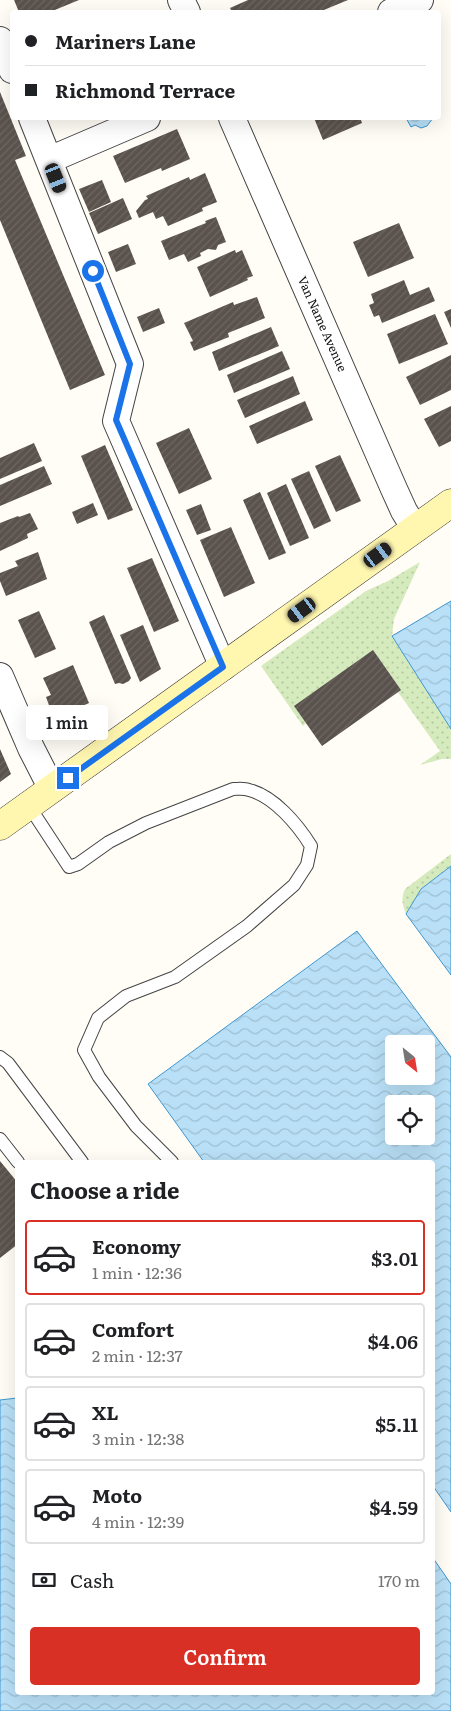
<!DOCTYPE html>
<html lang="en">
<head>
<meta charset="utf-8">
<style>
	:root { --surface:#fff; --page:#f2f2f2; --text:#202124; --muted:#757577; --line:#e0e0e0; --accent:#d93025 }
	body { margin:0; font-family:Literata,serif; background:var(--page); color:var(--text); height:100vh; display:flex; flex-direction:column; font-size:19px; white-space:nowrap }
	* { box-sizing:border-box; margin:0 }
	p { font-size:16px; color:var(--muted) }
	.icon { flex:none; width:28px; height:28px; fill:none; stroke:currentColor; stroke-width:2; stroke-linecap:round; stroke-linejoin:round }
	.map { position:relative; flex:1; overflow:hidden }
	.side { position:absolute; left:15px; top:1160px; width:420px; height:535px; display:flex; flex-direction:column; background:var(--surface); border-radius:5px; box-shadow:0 5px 20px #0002 }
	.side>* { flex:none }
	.guide { position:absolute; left:10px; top:10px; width:431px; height:110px; border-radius:5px; box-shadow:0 5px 20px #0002; display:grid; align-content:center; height:110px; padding:0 15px; background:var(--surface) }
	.needle { width:32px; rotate:150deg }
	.controls { position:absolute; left:385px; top:1035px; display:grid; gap:10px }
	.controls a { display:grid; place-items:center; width:50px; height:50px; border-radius:5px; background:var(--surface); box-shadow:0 5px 20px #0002; font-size:25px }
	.end { position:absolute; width:22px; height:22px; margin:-11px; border:6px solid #1a73e8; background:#fff; box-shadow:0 0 0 2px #fff }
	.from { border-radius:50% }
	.bubble { position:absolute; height:35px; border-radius:5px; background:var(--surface); box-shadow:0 5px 20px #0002; font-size:16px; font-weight:600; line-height:35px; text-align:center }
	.car { position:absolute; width:15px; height:30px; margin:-15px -8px; border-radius:6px; box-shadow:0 0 4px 1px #0007; background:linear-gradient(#222 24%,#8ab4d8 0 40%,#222 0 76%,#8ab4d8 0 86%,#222 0) }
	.guide b { display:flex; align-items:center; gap:18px; height:48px; font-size:19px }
	.guide b+b { border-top:1px solid var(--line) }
	.guide i { width:12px; height:12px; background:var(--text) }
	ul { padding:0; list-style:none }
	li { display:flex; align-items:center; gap:15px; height:75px; margin:0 10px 8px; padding:0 5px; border:2px solid var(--line); border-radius:5px }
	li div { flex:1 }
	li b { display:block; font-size:19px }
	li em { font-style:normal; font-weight:600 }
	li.on { border-color:var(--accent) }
	li>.icon { width:45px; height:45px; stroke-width:1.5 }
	h2 { padding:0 15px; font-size:22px; line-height:60px }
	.pay { display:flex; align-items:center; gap:12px; height:55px; padding:0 15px; font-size:19px }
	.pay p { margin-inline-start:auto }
	.button { display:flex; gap:10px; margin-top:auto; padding:10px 15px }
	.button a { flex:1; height:58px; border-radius:5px; background:var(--accent); color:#fff; font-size:20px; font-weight:600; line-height:58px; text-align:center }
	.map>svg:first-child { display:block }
	.grass { fill:url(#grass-dots) }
	.water { fill:url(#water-waves); stroke:#3f96cf; fill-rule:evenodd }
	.building { fill:url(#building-hatch) }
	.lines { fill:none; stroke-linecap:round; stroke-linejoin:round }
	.lane-casing { stroke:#444; stroke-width:14 }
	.street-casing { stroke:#444; stroke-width:28 }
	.secondary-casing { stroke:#333; stroke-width:29 }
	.lane { stroke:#fff; stroke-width:12 }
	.street { stroke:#fff; stroke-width:26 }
	.secondary { stroke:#fff6b0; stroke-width:28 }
	.route { stroke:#1a73e8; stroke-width:6 }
	.labels { text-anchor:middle; stroke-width:5; stroke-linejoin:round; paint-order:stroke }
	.street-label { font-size:12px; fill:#111; stroke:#fff }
</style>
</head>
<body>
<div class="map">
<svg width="451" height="1711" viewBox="0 0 451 1711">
	<defs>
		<pattern id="grass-dots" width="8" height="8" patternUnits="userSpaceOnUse" patternTransform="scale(1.25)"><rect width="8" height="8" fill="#d5ebbd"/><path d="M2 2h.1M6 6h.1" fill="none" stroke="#b6c8a1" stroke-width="1.8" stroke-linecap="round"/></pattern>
		<pattern id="water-waves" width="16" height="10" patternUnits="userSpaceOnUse" patternTransform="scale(1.25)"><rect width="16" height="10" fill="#b9e0f7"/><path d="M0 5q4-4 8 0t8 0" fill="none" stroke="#9ebfd3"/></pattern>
		<pattern id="building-hatch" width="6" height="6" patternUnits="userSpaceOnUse" patternTransform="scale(1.25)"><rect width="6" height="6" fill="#5a524d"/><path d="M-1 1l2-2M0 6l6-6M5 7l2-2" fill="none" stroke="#6d6662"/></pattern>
	</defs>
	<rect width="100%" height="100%" fill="#fffdf5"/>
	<path class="grass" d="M420,562L394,619L392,636L451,729V759H442L420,765L440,751L398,692L294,706L306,723L303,726L261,666L366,591L388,581Z
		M451,854V866L421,889L406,914C402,904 401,899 405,889Z"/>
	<path class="water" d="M406,118H433L427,126L421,128L415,125L411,127Z
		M451,601V729L392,636Z
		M451,866V975L406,914L421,889Z
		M357,931L451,1057V1512L433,1486L432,1162H204L148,1084ZM394,1044H426V1076H394ZM394,1104H426V1136H394Z
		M17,1398L18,1692H432L433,1558L451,1584V1711H0V1400Z"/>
	<path class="building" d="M14,0H79L50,12H19Z
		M248,0H348L319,12H232L230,8Z
		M0,92L26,156L15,160L105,375L70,390L0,220Z
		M314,118H367L361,120L362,123L323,140Z
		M177,129L190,159L162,171L161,168L125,183L113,156Z
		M205,173L217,202L202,208L203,211L168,226L163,216L156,219L153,212L139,218L136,211L145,200L148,199L146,196L189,177L190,180Z
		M102,180L111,202L89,212L79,189Z
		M123,198L132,219L98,234L89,213Z
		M216,217L226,242L218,245L216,250L208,249L200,253L201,256L188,262L184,254L169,260L161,241L206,223L205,221Z
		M399,223L414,258L368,277L353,242Z
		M128,244L136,264L116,272L108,252Z
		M235,250L236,253L242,250L253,276L247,278L248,280L210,297L197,267Z
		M404,280L410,295L429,287L435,301L382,323L379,315L374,317L369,305L374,303L371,294Z
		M257,297L265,318L228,333L229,337L194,351L190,342L193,341L184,323L233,302L234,305Z
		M159,308L165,323L143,332L137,317Z
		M451,309V328L444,312Z
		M435,314L448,344L399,364L387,334Z
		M271,327L279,346L219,371L212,352Z
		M282,351L290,369L234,393L227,375Z
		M451,355V390L420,405L406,377Z
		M293,376L300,394L245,418L237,400Z
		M305,401L313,420L257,444L249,426Z
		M451,406V441L439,447L424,419Z
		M189,428L212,479L179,494L156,443Z
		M34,443L42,461L0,479V458Z
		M105,445L133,510L108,520L81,456Z
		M340,455L361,501L336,512L315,466Z
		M44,466L52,484L0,506V485Z
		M309,471L331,521L314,529L291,479Z
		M286,484L309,538L290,546L267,493Z
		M260,492L286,553L269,560L243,500Z
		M93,503L98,515L77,524L72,512Z
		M201,504L211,530L197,535L186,510Z
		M30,513L38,529L27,534L28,538L0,551V523L18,516L19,517Z
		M231,527L255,583L224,597L200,540Z
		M38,552L47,579L6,596L0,581V573L18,566L15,561Z
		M152,558L179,621L154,632L127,568Z
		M39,611L56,649L35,658L18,620Z
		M104,615L131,678L129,681L123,684L119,683L115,684L89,622Z
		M143,625L161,669L140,682L120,635Z
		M373,650L401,690L322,746L294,706Z
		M73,665L89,703L80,707L82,712L73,716L74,719L62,724L54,706L50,708L46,697L51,695L43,678Z
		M0,749L11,774L0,782Z
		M0,1161L18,1183V1244L0,1258Z"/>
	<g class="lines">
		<defs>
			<path id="lane" d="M29,806L69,867L78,864L109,842L146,823L233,789C238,789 244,788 249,790C274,796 298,825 311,846L307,865L294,885L247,926L175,977L126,996L98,1018L84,1050L99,1077L136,1126L172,1162
				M0,1057L8,1063L82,1162
				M0,1139L18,1162"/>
			<path id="street" d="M181,0L187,12
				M391,12L420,0
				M0,40L12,70
				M32,118L130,364L116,421L223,667
				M232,118L394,489L404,511L415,529
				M49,160L147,118
				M0,676L31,748L52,789"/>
			<path id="secondary" d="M0,826L451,503"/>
		</defs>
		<use href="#lane" class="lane-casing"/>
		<use href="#street" class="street-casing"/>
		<use href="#secondary" class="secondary-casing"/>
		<use href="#lane" class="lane"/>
		<use href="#street" class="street"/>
		<use href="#secondary" class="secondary"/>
	</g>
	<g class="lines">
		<path class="route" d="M68,778L223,667L116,420L130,364L93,271"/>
	</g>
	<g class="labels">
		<g class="street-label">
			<text transform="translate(322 324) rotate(66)" y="4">Van Name Avenue</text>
		</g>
	</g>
</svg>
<div class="controls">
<a><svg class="needle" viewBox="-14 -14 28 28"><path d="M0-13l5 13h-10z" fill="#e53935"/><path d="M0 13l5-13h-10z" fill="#757577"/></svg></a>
<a><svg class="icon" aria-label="locate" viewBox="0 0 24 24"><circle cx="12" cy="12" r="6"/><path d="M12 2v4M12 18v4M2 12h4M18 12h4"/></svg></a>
</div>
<i class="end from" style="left:93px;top:271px"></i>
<i class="end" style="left:68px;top:778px"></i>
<div class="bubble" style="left:26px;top:705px;width:82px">1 min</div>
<i class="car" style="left:56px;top:178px;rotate:158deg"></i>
<i class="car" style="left:378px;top:555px;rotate:54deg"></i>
<i class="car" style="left:302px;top:610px;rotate:234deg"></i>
<div class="guide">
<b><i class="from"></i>Mariners Lane</b>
<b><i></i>Richmond Terrace</b>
</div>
<section class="side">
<h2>Choose a ride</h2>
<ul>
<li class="on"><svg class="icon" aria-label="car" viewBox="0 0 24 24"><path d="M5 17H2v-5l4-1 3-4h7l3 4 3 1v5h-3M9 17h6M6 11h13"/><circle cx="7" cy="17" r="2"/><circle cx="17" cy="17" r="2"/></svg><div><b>Economy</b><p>1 min · 12:36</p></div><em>$3.01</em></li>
<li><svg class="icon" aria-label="car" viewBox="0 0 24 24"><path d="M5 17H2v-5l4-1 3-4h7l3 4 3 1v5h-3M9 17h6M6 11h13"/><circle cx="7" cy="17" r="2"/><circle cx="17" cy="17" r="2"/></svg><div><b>Comfort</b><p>2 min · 12:37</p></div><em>$4.06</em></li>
<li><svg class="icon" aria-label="car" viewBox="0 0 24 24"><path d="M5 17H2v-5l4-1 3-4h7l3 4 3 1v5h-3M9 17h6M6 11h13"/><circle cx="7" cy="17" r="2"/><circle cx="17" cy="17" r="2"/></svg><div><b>XL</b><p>3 min · 12:38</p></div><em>$5.11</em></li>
<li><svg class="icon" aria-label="car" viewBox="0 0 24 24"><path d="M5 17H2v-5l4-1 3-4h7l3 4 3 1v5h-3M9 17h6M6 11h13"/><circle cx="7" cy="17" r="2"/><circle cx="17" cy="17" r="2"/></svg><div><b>Moto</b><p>4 min · 12:39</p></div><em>$4.59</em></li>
</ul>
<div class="pay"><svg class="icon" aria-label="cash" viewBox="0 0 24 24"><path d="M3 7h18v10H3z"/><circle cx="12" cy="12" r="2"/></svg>Cash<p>170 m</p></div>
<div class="button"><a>Confirm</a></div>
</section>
</div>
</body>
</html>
